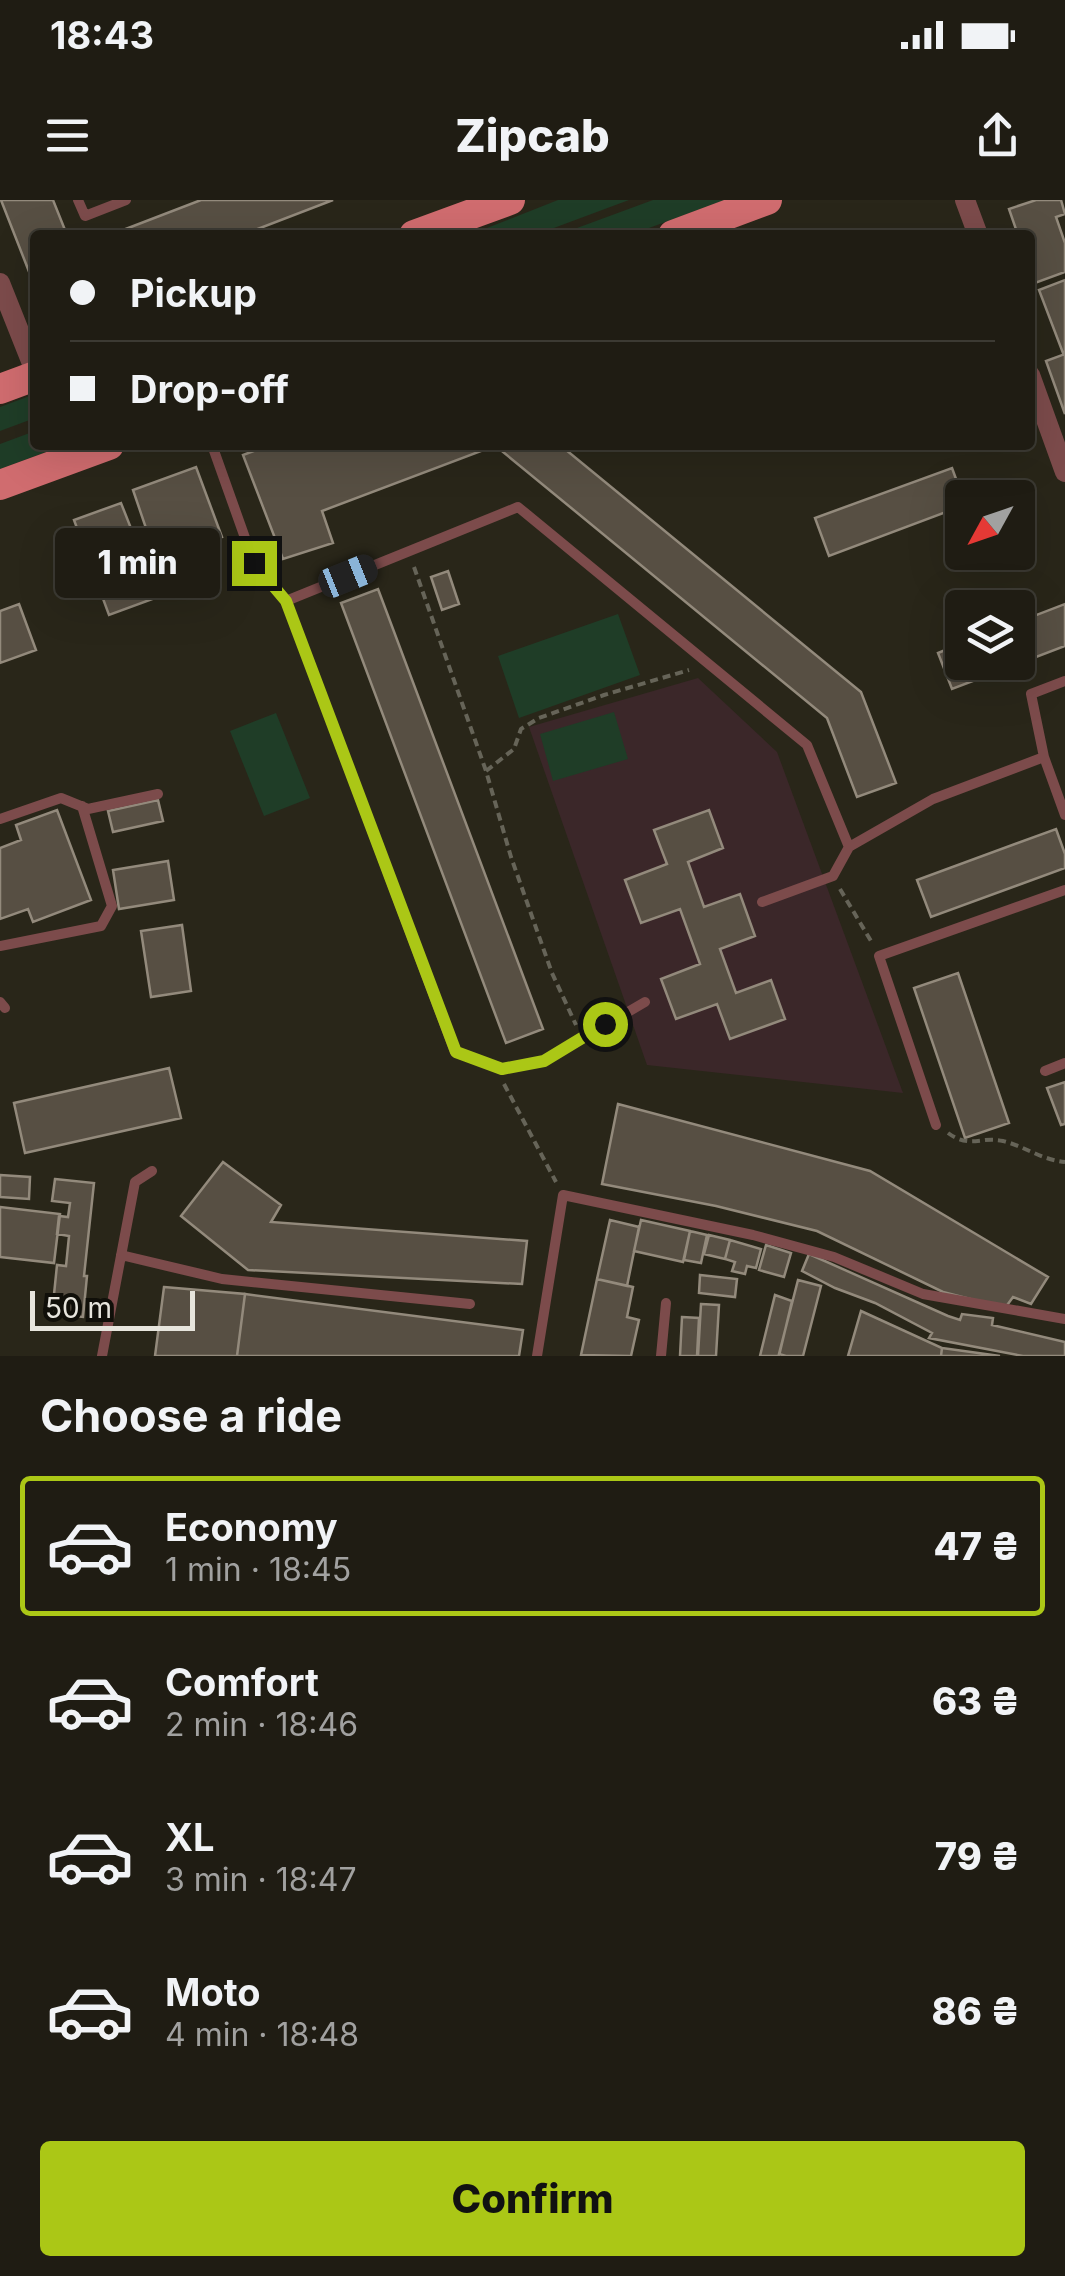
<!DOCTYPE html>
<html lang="en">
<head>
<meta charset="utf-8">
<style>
	:root { --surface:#1f1c13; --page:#2c2921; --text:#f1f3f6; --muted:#a1a1a0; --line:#3c3a33; --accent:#abc716 }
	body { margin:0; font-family:Inter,sans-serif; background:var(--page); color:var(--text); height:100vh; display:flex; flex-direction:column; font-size:38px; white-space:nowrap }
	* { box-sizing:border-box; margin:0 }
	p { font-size:32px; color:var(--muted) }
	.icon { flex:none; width:55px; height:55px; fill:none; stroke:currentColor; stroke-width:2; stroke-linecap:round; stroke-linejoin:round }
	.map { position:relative; height:1156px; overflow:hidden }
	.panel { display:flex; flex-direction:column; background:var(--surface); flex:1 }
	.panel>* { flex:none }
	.top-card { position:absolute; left:30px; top:30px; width:1005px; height:220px; border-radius:10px; box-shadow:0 10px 40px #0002,0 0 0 2px var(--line); display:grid; align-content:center; height:220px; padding:0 40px; background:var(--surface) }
	.needle { width:65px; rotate:230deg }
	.controls { position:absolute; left:945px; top:280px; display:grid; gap:20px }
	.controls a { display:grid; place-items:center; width:90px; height:90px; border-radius:10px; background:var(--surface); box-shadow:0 10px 40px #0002,0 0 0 2px var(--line); font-size:50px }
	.scale { position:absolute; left:30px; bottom:25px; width:165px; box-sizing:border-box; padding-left:10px; border:5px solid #e7e5dd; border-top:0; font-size:28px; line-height:35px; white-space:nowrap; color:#e7e5dd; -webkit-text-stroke:8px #100f09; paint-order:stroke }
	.end { position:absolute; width:45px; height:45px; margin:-22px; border:12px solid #abc716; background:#111; box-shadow:0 0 0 5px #111 }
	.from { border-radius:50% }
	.bubble { position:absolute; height:70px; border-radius:10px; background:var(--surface); box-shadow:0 10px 40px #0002,0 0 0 2px var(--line); font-size:32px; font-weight:800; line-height:70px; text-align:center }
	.car { position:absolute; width:30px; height:60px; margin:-30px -15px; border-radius:12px; box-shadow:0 0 8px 2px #0007; background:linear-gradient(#222 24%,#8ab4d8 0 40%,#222 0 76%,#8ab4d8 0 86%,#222 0) }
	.top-card b { display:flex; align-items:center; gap:35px; height:95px; font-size:38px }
	.top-card b+b { border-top:2px solid var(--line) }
	.top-card i { width:25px; height:25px; background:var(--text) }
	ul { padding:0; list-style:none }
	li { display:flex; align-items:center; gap:30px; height:140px; margin:0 20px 15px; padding:0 20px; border:5px solid transparent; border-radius:10px }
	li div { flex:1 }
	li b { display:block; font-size:38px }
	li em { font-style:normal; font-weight:800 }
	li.active { border-color:var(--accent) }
	li>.icon { width:90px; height:90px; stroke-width:1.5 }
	h2 { padding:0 40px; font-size:45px; line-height:120px }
	.action { display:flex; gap:20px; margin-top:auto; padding:20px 40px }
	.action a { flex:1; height:115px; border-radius:10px; background:var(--accent); color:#111; font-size:40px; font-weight:800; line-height:115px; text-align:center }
	.status { display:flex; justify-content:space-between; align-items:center; height:70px; padding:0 50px; background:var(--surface); direction:ltr }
	.status svg { height:28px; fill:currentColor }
	header { display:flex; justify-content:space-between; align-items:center; height:130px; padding:0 40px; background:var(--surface); font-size:45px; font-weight:800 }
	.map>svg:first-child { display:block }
	.education { fill:#3b2729 }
	.green { fill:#1f3d27 }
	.building { fill:#574f43; stroke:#938a7c; stroke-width:2.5 }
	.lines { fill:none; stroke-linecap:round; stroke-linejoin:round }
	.path { stroke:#666458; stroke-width:4; stroke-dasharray:8 5; stroke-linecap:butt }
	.lane { stroke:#7c4b4b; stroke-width:10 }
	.street { stroke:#7c4b4b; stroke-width:20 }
	.primary { stroke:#d06c6f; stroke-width:30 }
	.route { stroke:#abc716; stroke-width:12 }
</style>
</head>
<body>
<div class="status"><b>18:43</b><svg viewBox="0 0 49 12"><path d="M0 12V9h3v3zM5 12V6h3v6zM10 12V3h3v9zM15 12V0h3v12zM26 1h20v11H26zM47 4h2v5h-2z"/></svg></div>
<header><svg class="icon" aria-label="menu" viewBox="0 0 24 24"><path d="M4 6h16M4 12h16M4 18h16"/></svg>Zipcab<svg class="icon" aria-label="share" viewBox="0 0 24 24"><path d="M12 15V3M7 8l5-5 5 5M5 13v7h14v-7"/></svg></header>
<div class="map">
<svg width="1065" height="1156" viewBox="0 0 1065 1156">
	<rect width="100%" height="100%" fill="#292619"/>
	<path class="education" d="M698,478L777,552L903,893L647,865L529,527Z"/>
	<path class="green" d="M558,0H629L535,35H469Z
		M653,0H725L630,35H558Z
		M35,194V218L0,231V207Z
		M35,231V245H65L0,269V244Z
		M618,414L640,475L519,518L498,456Z
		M614,512L628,559L553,581L540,534Z
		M276,513L310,598L264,616L230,531Z"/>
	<path class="building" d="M1,0H53L67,35H35V87Z
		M201,0H333L242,35H110Z
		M1036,0H1061L1065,14L1056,17L1065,43V72L1035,83L1030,70V35H1018L1009,9Z
		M1065,80V153H1063L1039,90Z
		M1065,154V214L1046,161Z
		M270,245H560L861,492L896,583L857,597L827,518L497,247L494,246L322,311L333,343L283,359L243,255Z
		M196,267L222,337L195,347L207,379L109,415L74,320L121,303L134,336L147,331L133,290Z
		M952,268L963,298L962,306L829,356L815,318Z
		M448,371L459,404L442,410L431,377Z
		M378,389L543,829L506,843L341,403Z
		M19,404L36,450L0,463V411Z
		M1065,404V446L952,489L938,453L962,443V462H1018V422Z
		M158,600L163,621L113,632L108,611Z
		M57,610L91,700L33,722L28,709L0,719V648L21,640L16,625Z
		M709,610L723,648L688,662L704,707L740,694L755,736L720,749L736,793L771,780L785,819L730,839L717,804L676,819L661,779L700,764L680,709L641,723L625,680L667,664L654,630Z
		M1056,629L1065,654V668L931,717L917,680Z
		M168,661L174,700L119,709L113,670Z
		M182,725L191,791L151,797L141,731Z
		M958,773L1009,923L965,938L914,788Z
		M169,868L181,918L25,953L14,903Z
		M1065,882V924L1061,925L1047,888Z
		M618,904L870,971L1048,1077L1031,1104L1013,1097L1005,1108L943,1092L817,1031L716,1006L602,984Z
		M223,962L281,1005L271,1022L527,1041L522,1084L248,1070L181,1016Z
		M0,975L30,977L29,999L0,997Z
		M55,979L94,983L84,1076H87L83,1117L52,1114L57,1065L66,1066L69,1036L57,1034L59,1016L68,1017L70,1003L52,1001Z
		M0,1007L60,1014L54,1063L0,1057Z
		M610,1020L639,1027L627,1086L597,1079Z
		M641,1020L690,1031L683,1062L634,1051Z
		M690,1031L707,1035L701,1063L684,1060Z
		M709,1035L730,1040L725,1059L704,1054Z
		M730,1040L761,1049L756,1068L747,1066L745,1074L732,1071L735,1062L725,1059Z
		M766,1045L791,1053L784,1077L759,1070Z
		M809,1054L948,1116L960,1120L962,1114L993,1118L992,1125L1065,1142V1156H1023L929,1138L932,1133L875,1103L835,1088L802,1071Z
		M700,1075L737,1079L735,1097L699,1093Z
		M597,1079L633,1087L627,1117L639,1120L631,1156L581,1155Z
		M798,1080L821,1086L803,1156H786L779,1154Z
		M164,1087L245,1094L237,1156H155Z
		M245,1094L523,1130L519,1156H237Z
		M775,1095L792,1101L779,1156H760Z
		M701,1104L719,1105L716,1156H698Z
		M861,1111L942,1148L941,1156H848Z
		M682,1117L699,1118L697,1156H680Z
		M942,1148L1000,1156H941Z"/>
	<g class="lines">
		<path class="path" d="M414,367L486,571L511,657L552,773L576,825
			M486,571L514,549L521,529L539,518L604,495L689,470
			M840,689L871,741
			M504,884L556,982
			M948,933C970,949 980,936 1003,941C1024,946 1042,960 1065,962"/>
		<path class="lane" d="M78,0L85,16L126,0
			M212,245L254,363L286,401L455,852L502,869L544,861L645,802
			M286,401L518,307L807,545L849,647L933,599L1044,557L1031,494L1065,481
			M1044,557L1065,615
			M0,619L61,598L88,609L158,594
			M762,702L833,676L849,647
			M0,746L101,726L112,706L82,606
			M0,802L5,808
			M1045,871L1065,863
			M936,925L879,756L1065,690
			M121,1055L222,1079L470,1104
			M102,1156L135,982L152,971
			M537,1156L563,995L753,1035L834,1057L923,1094L1065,1119
			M661,1156L666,1103"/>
		<path class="street" d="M965,0L978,35
			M0,83L35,171
			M1030,175L1065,272"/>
		<path class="primary" d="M414,35L510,0
			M673,35L767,0
			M0,189L35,176
			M0,285L109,245"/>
	</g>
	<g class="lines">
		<path class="route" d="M254,363L286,401L456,852L502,869L544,861L605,824"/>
	</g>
</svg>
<div class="controls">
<a><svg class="needle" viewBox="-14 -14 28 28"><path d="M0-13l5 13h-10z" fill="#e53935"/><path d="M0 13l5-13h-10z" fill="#a1a1a0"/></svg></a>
<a><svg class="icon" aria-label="layers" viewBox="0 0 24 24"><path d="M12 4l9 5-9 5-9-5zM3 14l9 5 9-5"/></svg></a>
</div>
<div class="scale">50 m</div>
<i class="end from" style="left:605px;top:824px"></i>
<i class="end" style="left:254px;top:363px"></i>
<div class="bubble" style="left:55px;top:328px;width:165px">1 min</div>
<i class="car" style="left:348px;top:376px;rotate:68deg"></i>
<div class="top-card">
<b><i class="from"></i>Pickup</b>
<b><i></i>Drop-off</b>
</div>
</div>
<section class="panel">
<h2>Choose a ride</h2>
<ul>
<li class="active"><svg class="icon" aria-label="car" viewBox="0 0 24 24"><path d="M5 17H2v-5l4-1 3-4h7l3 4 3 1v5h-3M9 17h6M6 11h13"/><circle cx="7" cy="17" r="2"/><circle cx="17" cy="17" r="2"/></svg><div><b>Economy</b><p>1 min · 18:45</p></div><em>47 ₴</em></li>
<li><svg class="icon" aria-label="car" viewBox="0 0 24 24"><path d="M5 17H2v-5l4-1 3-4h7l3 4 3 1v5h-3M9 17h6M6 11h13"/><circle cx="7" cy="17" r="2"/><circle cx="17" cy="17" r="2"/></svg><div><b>Comfort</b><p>2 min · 18:46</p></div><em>63 ₴</em></li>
<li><svg class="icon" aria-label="car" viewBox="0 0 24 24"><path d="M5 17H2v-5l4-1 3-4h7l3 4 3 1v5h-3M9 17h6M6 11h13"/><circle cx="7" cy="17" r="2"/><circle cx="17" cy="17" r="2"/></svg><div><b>XL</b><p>3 min · 18:47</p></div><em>79 ₴</em></li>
<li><svg class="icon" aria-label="car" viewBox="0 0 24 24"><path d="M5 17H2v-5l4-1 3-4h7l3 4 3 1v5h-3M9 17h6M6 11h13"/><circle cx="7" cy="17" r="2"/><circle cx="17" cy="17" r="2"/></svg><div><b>Moto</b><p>4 min · 18:48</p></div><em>86 ₴</em></li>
</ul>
<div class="action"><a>Confirm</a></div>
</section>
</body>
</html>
